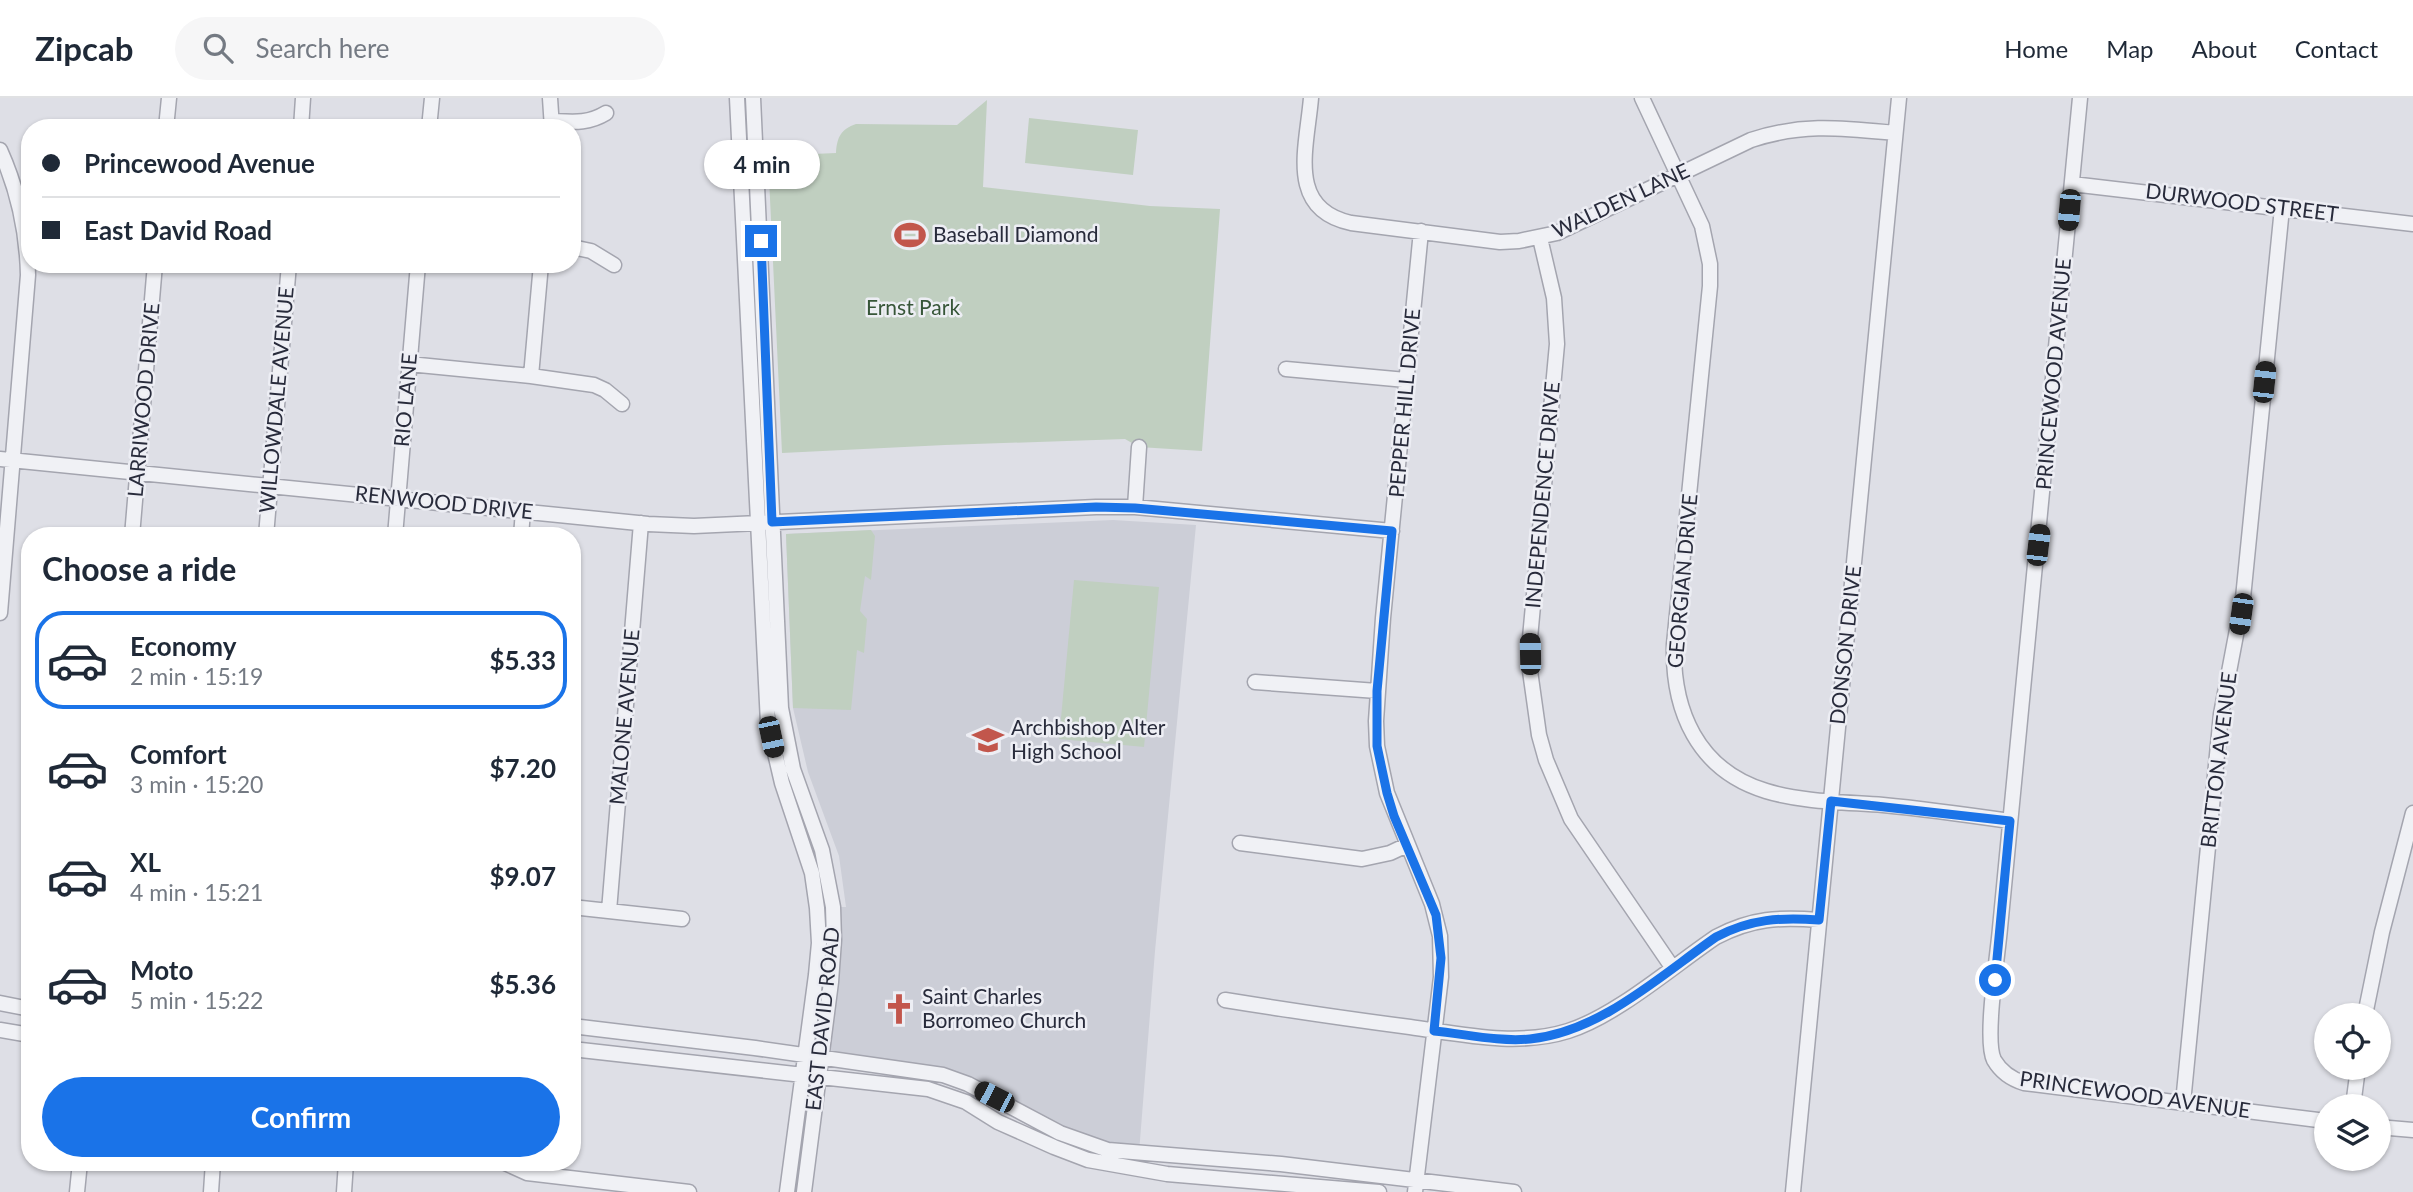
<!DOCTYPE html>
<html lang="en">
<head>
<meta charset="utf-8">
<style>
	:root { --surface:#fff; --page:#f6f6f7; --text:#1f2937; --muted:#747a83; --line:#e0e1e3; --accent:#1a73e8 }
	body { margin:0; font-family:Lato,sans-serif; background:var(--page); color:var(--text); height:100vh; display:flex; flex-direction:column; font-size:26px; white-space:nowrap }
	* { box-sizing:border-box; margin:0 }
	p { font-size:23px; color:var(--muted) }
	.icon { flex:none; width:38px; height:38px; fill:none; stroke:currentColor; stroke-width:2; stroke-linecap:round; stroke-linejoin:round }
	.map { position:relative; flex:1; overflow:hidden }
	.drawer { position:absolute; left:21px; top:429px; width:560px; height:644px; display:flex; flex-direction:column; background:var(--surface); border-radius:28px; box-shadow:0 2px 5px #0004 }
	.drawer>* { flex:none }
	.top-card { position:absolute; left:21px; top:21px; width:560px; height:154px; border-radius:28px; box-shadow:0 2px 5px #0004; display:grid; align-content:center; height:154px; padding:0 21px; background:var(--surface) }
	.controls { position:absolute; left:2314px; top:905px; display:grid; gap:14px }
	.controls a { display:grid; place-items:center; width:77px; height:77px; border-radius:50%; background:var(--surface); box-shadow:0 2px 5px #0004; font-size:35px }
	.end { position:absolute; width:32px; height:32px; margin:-16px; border:9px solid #1a73e8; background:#fff; box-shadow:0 0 0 4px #fff }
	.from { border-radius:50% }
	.bubble { position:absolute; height:49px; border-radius:24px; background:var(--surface); box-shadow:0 2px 5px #0004; font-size:23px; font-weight:700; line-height:49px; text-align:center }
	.car { position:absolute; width:21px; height:42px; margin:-21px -10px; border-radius:9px; box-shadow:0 0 5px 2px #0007; background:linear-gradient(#222 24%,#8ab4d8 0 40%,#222 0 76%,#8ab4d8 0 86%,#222 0) }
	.top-card b { display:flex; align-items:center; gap:24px; height:66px; font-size:26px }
	.top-card b+b { border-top:2px solid var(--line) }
	.top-card i { width:18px; height:18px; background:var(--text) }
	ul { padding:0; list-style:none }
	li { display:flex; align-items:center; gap:21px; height:98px; margin:0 14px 10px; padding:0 7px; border:4px solid transparent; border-radius:28px }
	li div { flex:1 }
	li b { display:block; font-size:26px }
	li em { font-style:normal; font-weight:700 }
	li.on { border-color:var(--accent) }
	li>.icon { width:63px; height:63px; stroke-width:1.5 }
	h2 { padding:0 21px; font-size:32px; line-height:84px }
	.primary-button { display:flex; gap:14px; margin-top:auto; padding:14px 21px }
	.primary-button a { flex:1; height:80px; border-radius:42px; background:var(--accent); color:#fff; font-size:28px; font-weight:700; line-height:80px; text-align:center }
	header { display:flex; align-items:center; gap:42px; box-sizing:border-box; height:98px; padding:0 35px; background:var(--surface); border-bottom:2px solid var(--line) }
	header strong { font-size:33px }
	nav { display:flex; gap:38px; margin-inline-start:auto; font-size:24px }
	.search { width:490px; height:63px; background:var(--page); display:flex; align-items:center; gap:18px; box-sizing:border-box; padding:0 24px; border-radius:38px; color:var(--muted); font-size:26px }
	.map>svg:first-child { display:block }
	.built { fill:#ccced7 }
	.green { fill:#c0cfc0 }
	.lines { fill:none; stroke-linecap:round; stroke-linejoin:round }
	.minor-casing { stroke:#a4a5af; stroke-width:17 }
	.minor { stroke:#f0f1f5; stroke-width:14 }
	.route { stroke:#1a73e8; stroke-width:9 }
	.labels { text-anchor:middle; stroke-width:5; stroke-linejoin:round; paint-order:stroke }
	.street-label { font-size:21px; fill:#282b3b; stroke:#edeef4 }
	.poi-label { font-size:21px; fill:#282b3b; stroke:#edeef4; text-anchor:start }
	.park-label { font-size:21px; fill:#375638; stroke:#edeef4 }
</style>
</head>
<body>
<header>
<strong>Zipcab</strong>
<div class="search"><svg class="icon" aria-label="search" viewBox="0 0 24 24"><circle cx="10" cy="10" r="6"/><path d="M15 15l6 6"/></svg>Search here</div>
<nav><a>Home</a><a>Map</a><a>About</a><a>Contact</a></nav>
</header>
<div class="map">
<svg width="2413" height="1094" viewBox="0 0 2413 1094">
	<rect width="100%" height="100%" fill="#dedfe6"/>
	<path class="built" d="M1113,422L1196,427L1155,853L1139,1055L1108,1052L968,986L821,960L833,809H846L839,758L808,674L793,610L786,436Z"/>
	<path class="green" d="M987,2L983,89L1150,108L1220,111L1202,353L1139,349L1125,341L945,347L782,355L768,58L836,55C837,39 841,31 856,26L957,27Z
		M1029,20L1138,32L1133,77L1025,65Z
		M871,432L875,438L871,482L865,478L860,513L867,521L864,555L857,552L851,612L793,610L786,436Z
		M1074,482L1159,489L1144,649L1059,641Z"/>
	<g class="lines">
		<defs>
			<path id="minor" d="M550,0L552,30
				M737,0L768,625L782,685L812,775L817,810L819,845L816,877L787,1094
				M753,0L781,610L793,671L822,752L833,809L834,842L831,884L804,1094
				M1311,0C1307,49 1286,111 1351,125L1500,144L1519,143L1557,135L1751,42C1803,25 1841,30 1895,35
				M1642,0L1702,128L1710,166V188L1674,546C1672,612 1697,672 1766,693C1802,704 1844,704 1883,707C1925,711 1968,717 2010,723
				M2080,0L2000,830C1998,856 1984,942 1994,962C2001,974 2011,981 2024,985L2326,1023
				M553,23C573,24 588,26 606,15
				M166,30L169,0
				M301,30L303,0
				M429,30L432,0
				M0,52C18,92 27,133 28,177L0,515
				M2072,86L2413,126
				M1540,140L1554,200L1557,246L1530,540V573L1539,637L1546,662L1571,721L1672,869
				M572,149L591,153L614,167
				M409,266L531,278L594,287L605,292L622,306
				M1286,271L1406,282
				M531,278L541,166
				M0,361L648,426L694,428L1096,409H1135L1392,433
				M1135,409L1139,349
				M132,438L155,166
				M266,438L289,166
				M395,438L418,166
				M521,438L523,413
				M1255,584L1377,593
				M1240,745L1362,761L1390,755L1407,747
				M572,809L682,821
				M609,813L641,425
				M1225,902C1287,912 1348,921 1410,929C1461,936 1517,949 1568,933C1616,918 1673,868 1716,839C1752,820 1779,819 1819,822
				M0,905L30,911
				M2365,917L2382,834L2413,715
				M572,928L755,950L943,977L968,986L1060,1035L1108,1052L1281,1066L1514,1094
				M0,932L30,937
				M572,951L928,991L966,1004L998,1024L1054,1049L1088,1062L1167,1076L1379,1094
				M2183,1005L2221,616L2243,500L2282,110
				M2353,1008L2358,970
				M2378,1029L2413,1032
				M503,1064L527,1075L689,1094
				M77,1094L80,1064
				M211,1094L213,1064
				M344,1094L346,1064
				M1415,1094L1441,879L1440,838L1432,806L1387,695L1377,648L1376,623L1383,520L1421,133
				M1793,1094L1899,0"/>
		</defs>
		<use href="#minor" class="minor-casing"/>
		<use href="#minor" class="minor"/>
	</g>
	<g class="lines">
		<path class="route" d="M761,143L772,424L1096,409L1135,410L1392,433L1377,593V648L1387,695L1394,718L1436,817L1441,860L1434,933C1465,936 1499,944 1530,941C1600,934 1660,878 1716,839C1750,821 1781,819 1819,822L1831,703L2010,723L1995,882"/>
	</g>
	<defs>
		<symbol id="stadium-bare" viewBox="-9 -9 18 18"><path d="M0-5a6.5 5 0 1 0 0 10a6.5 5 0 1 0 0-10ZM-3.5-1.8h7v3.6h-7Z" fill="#c2564c" stroke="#edeef4" stroke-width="2.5" paint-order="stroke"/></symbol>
		<symbol id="school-bare" viewBox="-9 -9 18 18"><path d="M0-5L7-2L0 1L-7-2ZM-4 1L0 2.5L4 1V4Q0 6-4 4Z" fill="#c2564c" stroke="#edeef4" stroke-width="2.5" paint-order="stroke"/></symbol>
		<symbol id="church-bare" viewBox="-9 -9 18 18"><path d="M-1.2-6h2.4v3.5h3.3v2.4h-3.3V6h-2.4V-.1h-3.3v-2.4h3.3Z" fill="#c2564c" stroke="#edeef4" stroke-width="2.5" paint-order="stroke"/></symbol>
	</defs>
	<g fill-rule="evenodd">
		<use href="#stadium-bare" x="888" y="115" width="44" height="44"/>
		<use href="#school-bare" x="966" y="620" width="44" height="44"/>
		<use href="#church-bare" x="877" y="889" width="44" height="44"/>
	</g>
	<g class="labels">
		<g class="street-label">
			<text transform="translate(1621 103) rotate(-25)" y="7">WALDEN LANE</text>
			<text transform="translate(2242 105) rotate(7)" y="7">DURWOOD STREET</text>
			<text transform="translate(2054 276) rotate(-85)" y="7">PRINCEWOOD AVENUE</text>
			<text transform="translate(144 302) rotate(-85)" y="7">LARRIWOOD DRIVE</text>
			<text transform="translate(277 302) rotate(-85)" y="7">WILLOWDALE AVENUE</text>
			<text transform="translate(406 302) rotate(-85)" y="7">RIO LANE</text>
			<text transform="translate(1405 305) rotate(-85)" y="7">PEPPER HILL DRIVE</text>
			<text transform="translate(1543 397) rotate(-85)" y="7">INDEPENDENCE DRIVE</text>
			<text transform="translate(444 405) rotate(6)" y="7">RENWOOD DRIVE</text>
			<text transform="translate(1683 483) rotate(-85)" y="7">GEORGIAN DRIVE</text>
			<text transform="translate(1846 547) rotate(-84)" y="7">DONSON DRIVE</text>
			<text transform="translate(625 619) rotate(-85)" y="7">MALONE AVENUE</text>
			<text transform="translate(2219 662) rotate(-83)" y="7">BRITTON AVENUE</text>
			<text transform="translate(823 921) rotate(-84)" y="7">EAST DAVID ROAD</text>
			<text transform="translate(2135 997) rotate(8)" y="7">PRINCEWOOD AVENUE</text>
		</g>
		<g class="poi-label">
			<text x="933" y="144">Baseball Diamond</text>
			<text x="1011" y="637">Archbishop Alter<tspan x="1011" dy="24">High School</tspan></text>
			<text x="922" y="906">Saint Charles<tspan x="922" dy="24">Borromeo Church</tspan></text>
		</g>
		<g class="park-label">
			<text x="913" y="217">Ernst Park</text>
		</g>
	</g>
</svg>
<div class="controls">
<a><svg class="icon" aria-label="locate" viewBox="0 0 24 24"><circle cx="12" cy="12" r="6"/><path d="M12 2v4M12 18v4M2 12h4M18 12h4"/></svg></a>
<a><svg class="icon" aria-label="layers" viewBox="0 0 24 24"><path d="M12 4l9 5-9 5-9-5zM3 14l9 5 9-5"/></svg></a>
</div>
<i class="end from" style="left:1995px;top:882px"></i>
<i class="end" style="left:761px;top:143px"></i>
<div class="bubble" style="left:704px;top:42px;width:116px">4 min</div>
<i class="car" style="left:2069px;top:112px;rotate:185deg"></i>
<i class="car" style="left:2264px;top:284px;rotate:6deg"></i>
<i class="car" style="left:2038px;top:447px;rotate:7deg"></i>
<i class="car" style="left:2241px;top:516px;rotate:188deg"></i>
<i class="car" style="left:1530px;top:556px;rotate:359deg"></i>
<i class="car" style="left:771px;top:639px;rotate:168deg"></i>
<i class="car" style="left:994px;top:999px;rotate:297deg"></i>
<div class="top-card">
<b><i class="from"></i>Princewood Avenue</b>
<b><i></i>East David Road</b>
</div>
<section class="drawer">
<h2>Choose a ride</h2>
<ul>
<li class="on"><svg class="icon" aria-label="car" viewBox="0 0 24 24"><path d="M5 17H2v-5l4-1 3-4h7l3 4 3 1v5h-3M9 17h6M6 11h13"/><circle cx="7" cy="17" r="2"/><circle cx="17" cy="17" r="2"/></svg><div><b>Economy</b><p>2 min · 15:19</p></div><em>$5.33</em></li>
<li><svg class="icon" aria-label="car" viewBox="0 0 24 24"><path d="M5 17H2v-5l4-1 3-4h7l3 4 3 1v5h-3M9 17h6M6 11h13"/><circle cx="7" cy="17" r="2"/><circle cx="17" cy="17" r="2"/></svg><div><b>Comfort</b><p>3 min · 15:20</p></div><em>$7.20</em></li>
<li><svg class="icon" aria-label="car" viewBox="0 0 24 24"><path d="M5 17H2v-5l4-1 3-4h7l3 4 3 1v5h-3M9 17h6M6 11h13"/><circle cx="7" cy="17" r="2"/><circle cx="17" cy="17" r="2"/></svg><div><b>XL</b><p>4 min · 15:21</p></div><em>$9.07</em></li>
<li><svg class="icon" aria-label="car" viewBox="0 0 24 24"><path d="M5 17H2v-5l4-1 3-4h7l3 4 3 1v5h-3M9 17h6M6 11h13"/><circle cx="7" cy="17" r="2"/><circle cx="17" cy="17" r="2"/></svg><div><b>Moto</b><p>5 min · 15:22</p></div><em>$5.36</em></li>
</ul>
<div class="primary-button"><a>Confirm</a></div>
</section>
</div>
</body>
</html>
